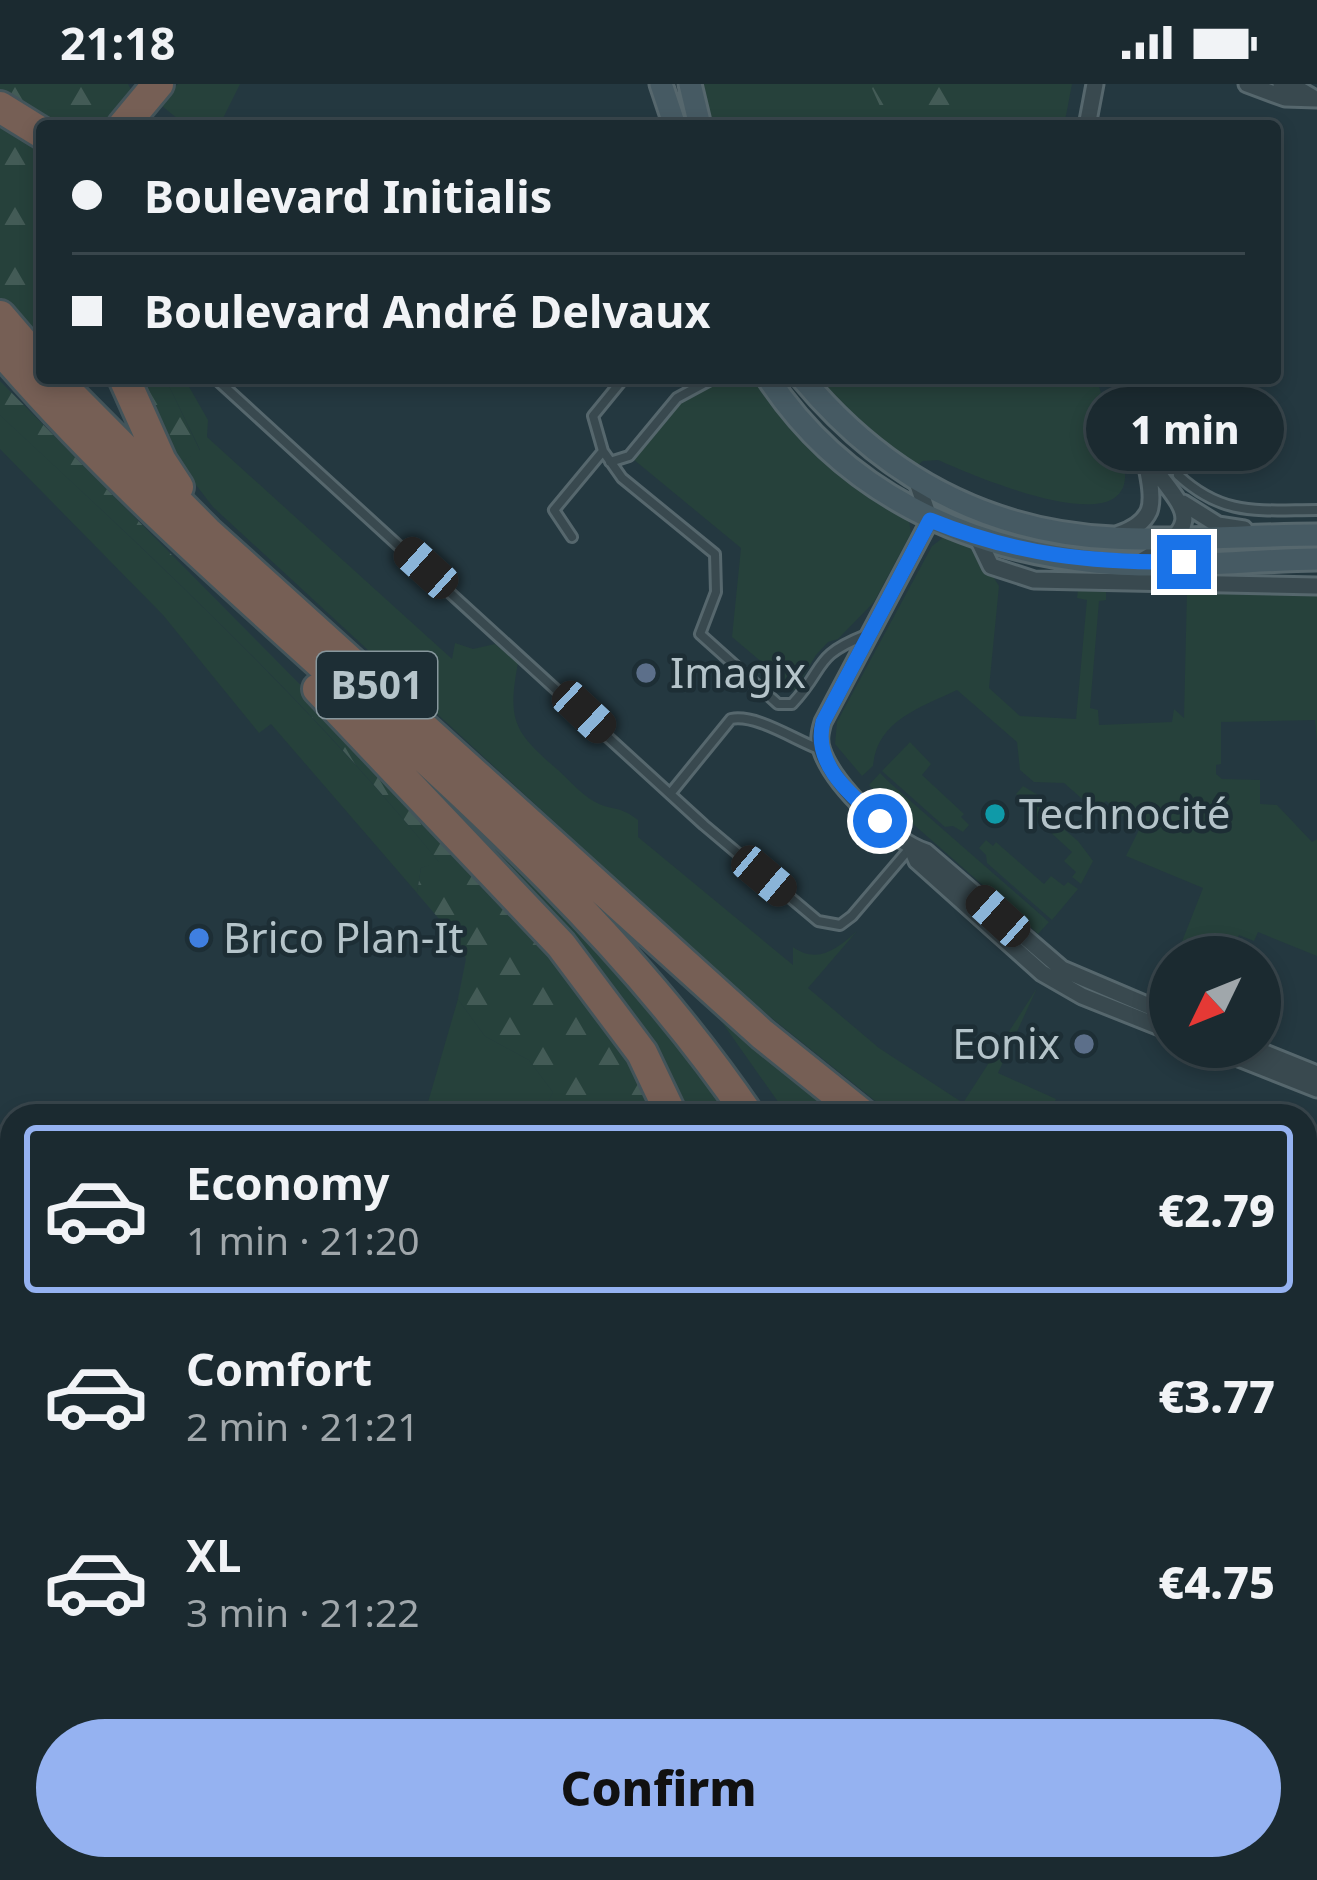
<!DOCTYPE html>
<html lang="en">
<head>
<meta charset="utf-8">
<style>
	:root { --surface:#1b2a30; --page:#243238; --text:#f1f3f6; --muted:#a0a7ab; --line:#39464c; --accent:#95b2f1 }
	body { margin:0; font-family:"Noto Sans",sans-serif; background:var(--page); color:var(--text); height:100vh; display:flex; flex-direction:column; font-size:45px; white-space:nowrap }
	* { box-sizing:border-box; margin:0 }
	p { font-size:39px; color:var(--muted) }
	.icon { flex:none; width:66px; height:66px; fill:none; stroke:currentColor; stroke-width:2; stroke-linecap:round; stroke-linejoin:round }
	.map { position:relative; flex:1; overflow:hidden }
	.drawer { position:absolute; left:0px; top:1020px; width:1317px; height:777px; display:flex; flex-direction:column; background:var(--surface); border-radius:36px 36px 0 0; box-shadow:0 6px 18px #0003,0 0 0 3px var(--line) }
	.drawer>* { flex:none }
	.guide { position:absolute; left:36px; top:36px; width:1245px; height:264px; border-radius:12px; box-shadow:0 6px 18px #0003,0 0 0 3px var(--line); display:grid; align-content:center; height:264px; padding:0 36px; background:var(--surface) }
	.needle { width:78px; rotate:227deg }
	.controls { position:absolute; left:1149px; top:852px; display:grid; gap:24px }
	.controls a { display:grid; place-items:center; width:132px; height:132px; border-radius:50%; background:var(--surface); box-shadow:0 6px 18px #0003,0 0 0 3px var(--line); font-size:60px }
	.end { position:absolute; width:54px; height:54px; margin:-27px; border:15px solid #1a73e8; background:#fff; box-shadow:0 0 0 6px #fff }
	.from { border-radius:50% }
	.bubble { position:absolute; height:84px; border-radius:42px; background:var(--surface); box-shadow:0 6px 18px #0003,0 0 0 3px var(--line); font-size:39px; font-weight:800; line-height:84px; text-align:center }
	.car { position:absolute; width:36px; height:72px; margin:-36px -18px; border-radius:15px; box-shadow:0 0 9px 3px #0007; background:linear-gradient(#222 24%,#8ab4d8 0 40%,#222 0 76%,#8ab4d8 0 86%,#222 0) }
	.guide b { display:flex; align-items:center; gap:42px; height:114px; font-size:45px }
	.guide b+b { border-top:3px solid var(--line) }
	.guide i { width:30px; height:30px; background:var(--text) }
	ul { padding:21px 0 0; list-style:none }
	li { display:flex; align-items:center; gap:36px; height:168px; margin:0 24px 18px; padding:0 12px; border:6px solid transparent; border-radius:12px }
	li div { flex:1 }
	li b { display:block; font-size:45px }
	li em { font-style:normal; font-weight:800 }
	li.active { border-color:var(--accent) }
	li>.icon { width:108px; height:108px; stroke-width:1.5 }
	.cta { display:flex; gap:24px; margin-top:auto; padding:24px 36px }
	.cta a { flex:1; height:138px; border-radius:72px; background:var(--accent); color:#111; font-size:48px; font-weight:800; line-height:138px; text-align:center }
	.status { display:flex; justify-content:space-between; align-items:center; height:84px; padding:0 60px; background:var(--surface); direction:ltr }
	.status svg { height:33px; fill:currentColor }
	.map>svg:first-child { display:block }
	.grass { fill:#26413b }
	.forest { fill:url(#forest-firs) }
	.lines { fill:none; stroke-linecap:round; stroke-linejoin:round }
	.lane-casing { stroke:#56676d; stroke-width:14 }
	.street-casing { stroke:#56676d; stroke-width:21 }
	.secondary-casing { stroke:#56676d; stroke-width:27 }
	.primary-casing { stroke:#45555c; stroke-width:30 }
	.highway-casing { stroke:#43545a; stroke-width:36 }
	.lane { stroke:#39494f; stroke-width:8 }
	.street { stroke:#39494f; stroke-width:15 }
	.secondary { stroke:#465a63; stroke-width:21 }
	.primary { stroke:#57696f; stroke-width:24 }
	.highway { stroke:#765f55; stroke-width:30 }
	.route { stroke:#1a73e8; stroke-width:15 }
	.service-dot { fill:#5c6f8a; stroke:#1d2e35; stroke-width:4.5 }
	.culture-dot { fill:#0f9aa8; stroke:#1d2e35; stroke-width:4.5 }
	.shop-dot { fill:#3f7fe0; stroke:#1d2e35; stroke-width:4.5 }
	.labels { text-anchor:middle; stroke-width:9; stroke-linejoin:round; paint-order:stroke }
	.shield { fill:#1d2e35; stroke:#87979d; stroke-width:3 }
	.shield-label { font-size:39px; font-weight:bold; fill:#b5c4ca }
	.poi-label { font-size:42px; fill:#b5c4ca; stroke:#1d2e35; text-anchor:start }
</style>
</head>
<body>
<div class="status"><b>21:18</b><svg viewBox="0 0 49 12"><path d="M0 12V9h3v3zM5 12V6h3v6zM10 12V3h3v9zM15 12V0h3v12zM26 1h20v11H26zM47 4h2v5h-2z"/></svg></div>
<div class="map">
<svg width="1317" height="1796" viewBox="0 0 1317 1796">
	<defs>
		<pattern id="forest-firs" width="22" height="20" patternUnits="userSpaceOnUse" patternTransform="scale(3)"><rect width="22" height="20" fill="#26413b"/><path d="M5 1l3.5 6h-7zM16 11l3.5 6h-7z" fill="#435b56"/></pattern>
	</defs>
	<rect width="100%" height="100%" fill="#243840"/>
	<path class="grass" d="M178,0H240L219,42H175L178,35L157,18Z
		M695,0H1072L1064,42H704Z
		M165,294H184L208,336L207,353L452,575L455,559L473,565L495,560L518,579C507,637 514,648 558,686C569,696 582,711 595,718C612,727 619,721 638,736V753L793,881V863C818,881 838,864 857,847L808,904L879,964L963,1019L1037,904L998,989L1056,1015L1048,1032H894L734,904L213,423L179,379L200,366Z
		M717,294H763L908,431L911,449L874,518L838,555L828,558L816,571L795,606L732,553L741,464L633,375L683,313Z
		M808,294H1096C1104,320 1127,368 1125,394C1121,457 968,389 938,376L923,377L911,386Z
		M0,331C153,473 308,617 440,779L421,784L417,809L271,640L259,649L163,531L0,365Z
		M944,453L973,460L999,502L989,604L1020,632L1076,635L1087,516L1077,514L1078,506L1106,507V516L1099,517L1090,624L1098,626L1099,641L1172,638L1174,625L1184,634L1187,506L1317,505V659L1315,636L1221,638V680L1216,681V690L1222,695L1260,696V720L1277,721L1312,758L1317,755V872L1258,848L1254,857L1239,851L1230,873H1176L1203,804L1126,772L1139,746L1106,717L1096,727L1064,699L1034,698L1020,686L1017,658L957,606C920,624 877,636 873,682L862,692L835,660L837,638L932,462Z
		M379,653L477,742L621,887L730,1032H704L679,1023Z
		M910,658L931,680L922,691L964,730L961,733L969,741L963,748L953,742L945,743L882,687Z
		M880,689L890,699L1049,838L1038,850L1035,847L872,704L869,701Z
		M1023,702L1038,711L1039,724L1078,757L1093,777L1081,800L1072,793L1076,788L1064,777L1072,768L1025,725L1028,721L1016,710Z
		M986,756L993,762L996,758L1044,800L1051,792L1064,802L1068,798L1078,805L1052,836L987,779L986,771L979,764Z
		M458,915L485,952L529,976L553,1008L541,1032H424Z
		M707,917L840,1026L818,1022L816,1032H788Z
		M1305,1474L1317,1478V1665L1305,1644Z"/>
	<path class="forest" d="M0,0H128L134,12L115,42H49L0,14Z
		M870,0H1005L976,12L977,42H889Z
		M0,35L42,64V266L0,217Z
		M142,294H165L200,367L179,379Z
		M0,297L332,633L560,881L623,966L654,1032H541L553,1008L529,976L485,952L458,915L466,875L457,856L417,809L421,784L439,778C308,616 153,473 0,331Z
		M1305,1644L1317,1665V1796L1051,1794L1047,1785H1305Z
		M802,1785H987L991,1796H812Z"/>
	<g class="lines">
		<defs>
			<path id="lane" d="M215,294L704,741L818,837L840,841L852,832L910,764
				M603,367L622,394L715,470L716,508L700,550L778,620H792C827,583 811,573 866,551
				M610,378L629,372L677,314L714,294
				M1178,391C1223,433 1259,426 1317,426
				M572,453L554,426L603,367L593,332L624,294
				M670,710L731,635C756,630 793,655 819,665"/>
			<path id="street" d="M1247,0L1285,14L1317,15
				M1281,0L1295,3L1312,13
				M1087,42L1095,0
				M917,398L930,436L823,638C820,648 818,657 822,667C834,702 892,757 926,768L1062,885L1170,931
				M1183,419L1218,441L1244,445
				M1119,450C1131,446 1143,440 1149,427C1159,402 1129,321 1120,294
				M978,455L991,482L1034,496L1317,502
				M1140,478C1209,437 1185,428 1147,375
				M911,763L917,777L1042,889L1082,912L1170,947
				M1211,963L1317,1005
				M1250,963L1317,990
				M573,1785V1796
				M88,1796L93,1785
				M466,1796V1785"/>
			<path id="secondary" d="M661,0L675,42
				M690,0L700,42
				M768,294C843,408 964,464 1095,478C1163,486 1247,476 1317,475
				M802,294C883,391 985,448 1113,454C1181,458 1249,451 1317,451"/>
			<path id="primary" d="M0,1098L12,1119
				M338,1785L342,1796"/>
			<path id="highway" d="M0,23L42,49
				M123,42L158,0
				M0,232L42,281
				M0,265C233,536 546,734 749,1032
				M54,294L207,448L762,950L864,1032
				M124,294L161,377L178,403
				M318,605L561,861L642,969L672,1032
				M1305,1261L1317,1265
				M1305,1325L1317,1323
				M1305,1347L1317,1346
				M1305,1394H1317
				M1305,1424H1317
				M1305,1465L1317,1468
				M0,1571L12,1567
				M0,1617L12,1613
				M1003,1785L1009,1796
				M1028,1785L1034,1796"/>
		</defs>
		<use href="#lane" class="lane-casing"/>
		<use href="#street" class="street-casing"/>
		<use href="#secondary" class="secondary-casing"/>
		<use href="#primary" class="primary-casing"/>
		<use href="#highway" class="highway-casing"/>
		<use href="#lane" class="lane"/>
		<use href="#street" class="street"/>
		<use href="#secondary" class="secondary"/>
		<use href="#primary" class="primary"/>
		<use href="#highway" class="highway"/>
	</g>
	<g class="lines">
		<path class="route" d="M880,737C851,711 812,680 823,638L930,436C1016,471 1092,479 1184,478"/>
	</g>
	<g class="service-dot">
		<circle cx="646" cy="589" r="12"/>
		<circle cx="1084" cy="960" r="12"/>
	</g>
	<circle class="culture-dot" cx="995" cy="730" r="12"/>
	<circle class="shop-dot" cx="199" cy="854" r="12"/>
	<g class="labels">
		<rect class="shield" x="317" y="568" width="120" height="66" rx="9"/>
		<g class="shield-label">
			<text x="377" y="615">B501</text>
		</g>
		<g class="poi-label">
			<text x="670" y="604">Imagix</text>
			<text x="1019" y="745">Technocité</text>
			<text x="223" y="869">Brico Plan-It</text>
			<text x="1060" y="975" text-anchor="end">Eonix</text>
		</g>
	</g>
</svg>
<div class="controls">
<a><svg class="needle" viewBox="-14 -14 28 28"><path d="M0-13l5 13h-10z" fill="#e53935"/><path d="M0 13l5-13h-10z" fill="#a0a7ab"/></svg></a>
</div>
<i class="end from" style="left:880px;top:737px"></i>
<i class="end" style="left:1184px;top:478px"></i>
<div class="bubble" style="left:1086px;top:303px;width:198px">1 min</div>
<i class="car" style="left:426px;top:484px;rotate:312deg"></i>
<i class="car" style="left:584px;top:628px;rotate:133deg"></i>
<i class="car" style="left:764px;top:792px;rotate:130deg"></i>
<i class="car" style="left:998px;top:832px;rotate:312deg"></i>
<div class="guide">
<b><i class="from"></i>Boulevard Initialis</b>
<b><i></i>Boulevard André Delvaux</b>
</div>
<section class="drawer">
<ul>
<li class="active"><svg class="icon" aria-label="car" viewBox="0 0 24 24"><path d="M5 17H2v-5l4-1 3-4h7l3 4 3 1v5h-3M9 17h6M6 11h13"/><circle cx="7" cy="17" r="2"/><circle cx="17" cy="17" r="2"/></svg><div><b>Economy</b><p>1 min · 21:20</p></div><em>€2.79</em></li>
<li><svg class="icon" aria-label="car" viewBox="0 0 24 24"><path d="M5 17H2v-5l4-1 3-4h7l3 4 3 1v5h-3M9 17h6M6 11h13"/><circle cx="7" cy="17" r="2"/><circle cx="17" cy="17" r="2"/></svg><div><b>Comfort</b><p>2 min · 21:21</p></div><em>€3.77</em></li>
<li><svg class="icon" aria-label="car" viewBox="0 0 24 24"><path d="M5 17H2v-5l4-1 3-4h7l3 4 3 1v5h-3M9 17h6M6 11h13"/><circle cx="7" cy="17" r="2"/><circle cx="17" cy="17" r="2"/></svg><div><b>XL</b><p>3 min · 21:22</p></div><em>€4.75</em></li>
</ul>
<div class="cta"><a>Confirm</a></div>
</section>
</div>
</body>
</html>
